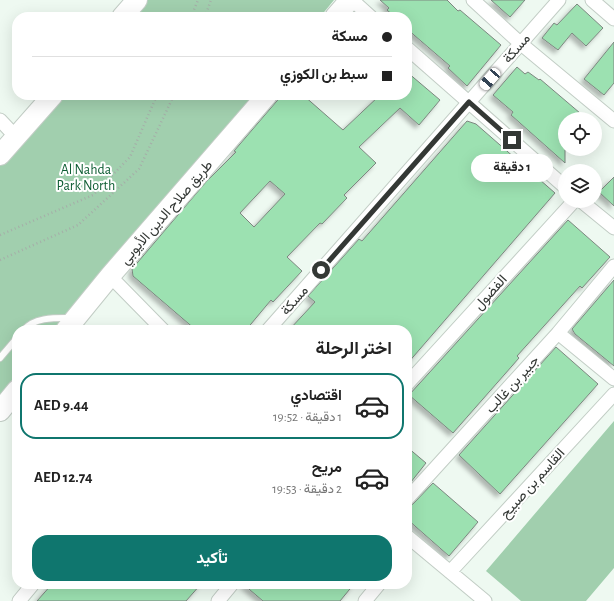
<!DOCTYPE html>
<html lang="ar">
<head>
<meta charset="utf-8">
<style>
	:root { --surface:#fff; --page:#f6f6f6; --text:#222; --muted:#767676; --line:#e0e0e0; --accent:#0f766e }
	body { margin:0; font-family:"Alegreya Sans",Vazirmatn,sans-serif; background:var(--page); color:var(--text); direction:rtl; height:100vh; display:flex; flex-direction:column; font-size:15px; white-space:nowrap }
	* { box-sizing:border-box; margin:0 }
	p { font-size:13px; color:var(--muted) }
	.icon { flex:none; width:22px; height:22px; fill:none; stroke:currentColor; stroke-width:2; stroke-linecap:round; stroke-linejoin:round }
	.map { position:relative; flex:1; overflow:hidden; direction:ltr }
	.details { position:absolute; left:12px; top:325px; width:400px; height:264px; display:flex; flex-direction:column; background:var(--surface); border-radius:16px; box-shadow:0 4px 16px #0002; direction:rtl }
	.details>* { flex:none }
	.top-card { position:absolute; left:12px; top:12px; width:400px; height:88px; border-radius:16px; box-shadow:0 4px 16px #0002; direction:rtl; display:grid; align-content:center; height:88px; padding:0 20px; background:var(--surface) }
	.controls { position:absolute; left:558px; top:112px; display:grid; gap:8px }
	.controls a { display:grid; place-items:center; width:44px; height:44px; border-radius:50%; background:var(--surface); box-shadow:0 4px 16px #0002; font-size:20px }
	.end { position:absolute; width:18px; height:18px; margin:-9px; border:5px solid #343835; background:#fff; box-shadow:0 0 0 2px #fff }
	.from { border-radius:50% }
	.bubble { position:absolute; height:28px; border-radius:14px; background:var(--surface); box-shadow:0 4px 16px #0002; font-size:13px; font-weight:700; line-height:28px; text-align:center; direction:rtl }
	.car { position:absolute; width:12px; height:24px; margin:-12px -6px; border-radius:5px; box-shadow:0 0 3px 1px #0007; background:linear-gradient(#fff 24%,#345 0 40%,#fff 0 76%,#345 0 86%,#fff 0) }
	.top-card b { display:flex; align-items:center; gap:14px; height:38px; font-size:15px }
	.top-card b+b { border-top:1px solid var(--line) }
	.top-card i { width:10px; height:10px; background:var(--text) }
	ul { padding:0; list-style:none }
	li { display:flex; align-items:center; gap:12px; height:66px; margin:0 8px 6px; padding:0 12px; border:2px solid transparent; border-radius:16px }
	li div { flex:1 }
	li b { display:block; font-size:15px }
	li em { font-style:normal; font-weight:700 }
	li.current { border-color:var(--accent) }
	li>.icon { width:36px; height:36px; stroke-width:1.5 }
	h2 { padding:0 20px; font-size:18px; line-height:48px }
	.action { display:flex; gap:8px; margin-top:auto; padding:8px 20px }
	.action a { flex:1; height:46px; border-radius:16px; background:var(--accent); color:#fff; font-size:16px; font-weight:700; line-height:46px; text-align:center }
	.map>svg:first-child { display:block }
	.green { fill:#a1cfae }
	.building { fill:#9ce1b1; stroke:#7d8780; fill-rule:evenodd; filter:url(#shadow) }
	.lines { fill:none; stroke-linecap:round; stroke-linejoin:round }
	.service-casing { stroke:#c2cdc5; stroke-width:8 }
	.minor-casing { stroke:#c2cdc5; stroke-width:15 }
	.primary-casing { stroke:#c2cdc5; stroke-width:22 }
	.path { stroke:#a5aea8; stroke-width:2.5; stroke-dasharray:1 3; stroke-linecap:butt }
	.service { stroke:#fff; stroke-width:6 }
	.minor { stroke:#fff; stroke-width:13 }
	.primary { stroke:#fff; stroke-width:20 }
	.route { stroke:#343835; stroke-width:5 }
	.labels { text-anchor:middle; stroke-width:4; stroke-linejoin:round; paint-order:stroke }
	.street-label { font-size:14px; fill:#343835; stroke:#fff }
	.park-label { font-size:14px; fill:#0e5d33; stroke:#fff }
</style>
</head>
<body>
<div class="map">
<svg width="614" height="601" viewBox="0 0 614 601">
	<defs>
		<filter id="shadow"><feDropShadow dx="-3.5" dy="3.5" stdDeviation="2" flood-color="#0004"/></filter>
	</defs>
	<rect width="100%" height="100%" fill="#eef9f1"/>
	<path class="green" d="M141,0H334L320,17H126Z
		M59,95H253L53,330H17V374L0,395V166Z
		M614,421V568L586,601H521L486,571Z"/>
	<path class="building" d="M380,0H447L458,11L460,10L501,45L467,86L448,68L450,66L407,29V17H395L387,10L389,8Z
		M491,0H525L510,17Z
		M577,4L603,28L586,46L572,33L558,50L542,38L554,23L557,25Z
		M614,42V83L604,95L584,79Z
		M517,67L525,74L528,72L539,80L540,79L587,119H565V163L511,115L513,112L493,95Z
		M407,72L440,100L419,125L400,108L359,147L376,163L344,195L347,198L322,224L320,223L287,257L302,271L273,302L271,300L246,330H196L133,276L132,269L206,182L236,152L234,151L282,95H303L343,130L380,95H407ZM270,181L285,194L254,227L240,213Z
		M467,121L476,124L555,193L407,364V330H289L315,302L308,296L359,239L362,241Z
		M614,177V206L599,192Z
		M568,220L610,257L582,288L580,286L517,356L519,358L453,433L409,395Z
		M614,280V366L575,334L572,329Z
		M556,347L598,384L500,494L459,455Z
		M407,447L426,463L407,487Z
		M433,483L478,522L449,556L407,519V507L413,504Z
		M52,584H201L186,601H37Z
		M243,584H354L340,601H263Z"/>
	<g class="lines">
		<defs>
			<path id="service" d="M24,330C34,317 56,318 71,318
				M0,358L17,338"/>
			<path id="minor" d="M352,0L371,17
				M473,0L520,43L614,121
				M592,0L614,19
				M407,48L565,187
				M0,120L16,137
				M581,201L614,228
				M110,276L163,330
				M268,330L559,0
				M558,333L614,379
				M407,384L574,201
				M407,499L558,333L614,266
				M407,536L485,601
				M450,572L614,394
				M19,601L33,584
				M218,601L232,584
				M365,601L379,584"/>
			<path id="primary" d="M122,17L137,0
				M335,17L350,0
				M0,155L53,95
				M66,330L110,276L267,95
				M0,411L17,390"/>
		</defs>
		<use href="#service" class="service-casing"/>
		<use href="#minor" class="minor-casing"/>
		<use href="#primary" class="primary-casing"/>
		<path class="path" d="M191,17L198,0
			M205,17L211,0
			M0,235L93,195L130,157L157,95
			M0,260L78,225L139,169L174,95"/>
		<use href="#service" class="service"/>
		<use href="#minor" class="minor"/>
		<use href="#primary" class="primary"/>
	</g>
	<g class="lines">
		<path class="route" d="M321,270L469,102L512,140"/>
	</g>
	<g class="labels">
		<g class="street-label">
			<text transform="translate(516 48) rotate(-49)" y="5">مسكة</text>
			<text transform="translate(166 212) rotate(-49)" y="5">طريق صلاح الدين الأيوبي</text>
			<text transform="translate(490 292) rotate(-48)" y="5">الفضول</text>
			<text transform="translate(294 300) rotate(-49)" y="5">مسكة</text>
			<text transform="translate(512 384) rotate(-48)" y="5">جبير بن غالب</text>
			<text transform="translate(532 483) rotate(-48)" y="5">القاسم بن صبيح</text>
		</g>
		<g class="park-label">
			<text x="86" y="174">Al Nahda<tspan x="86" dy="16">Park North</tspan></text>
		</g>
	</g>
</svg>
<div class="controls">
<a><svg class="icon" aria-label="locate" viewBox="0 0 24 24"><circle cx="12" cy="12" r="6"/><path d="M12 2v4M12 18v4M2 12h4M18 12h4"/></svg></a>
<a><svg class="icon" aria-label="layers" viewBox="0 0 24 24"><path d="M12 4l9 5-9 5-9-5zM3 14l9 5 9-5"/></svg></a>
</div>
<i class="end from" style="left:321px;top:270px"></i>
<i class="end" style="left:512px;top:140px"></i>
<div class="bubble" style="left:471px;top:154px;width:82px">1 دقيقة</div>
<i class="car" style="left:490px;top:79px;rotate:221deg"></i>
<div class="top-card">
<b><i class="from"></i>مسكة</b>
<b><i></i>سبط بن الكوزي</b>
</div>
<section class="details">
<h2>اختر الرحلة</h2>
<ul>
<li class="current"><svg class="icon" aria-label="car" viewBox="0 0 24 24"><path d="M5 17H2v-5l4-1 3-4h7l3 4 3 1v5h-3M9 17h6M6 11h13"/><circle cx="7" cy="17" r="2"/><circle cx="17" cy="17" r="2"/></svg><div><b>اقتصادي</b><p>1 دقيقة · 19:52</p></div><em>AED 9.44</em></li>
<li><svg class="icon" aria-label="car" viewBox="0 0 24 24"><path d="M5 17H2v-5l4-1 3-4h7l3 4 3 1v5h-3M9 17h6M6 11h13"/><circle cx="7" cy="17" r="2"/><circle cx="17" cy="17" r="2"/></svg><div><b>مريح</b><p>2 دقيقة · 19:53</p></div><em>AED 12.74</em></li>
</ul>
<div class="action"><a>تأكيد</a></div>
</section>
</div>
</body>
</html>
